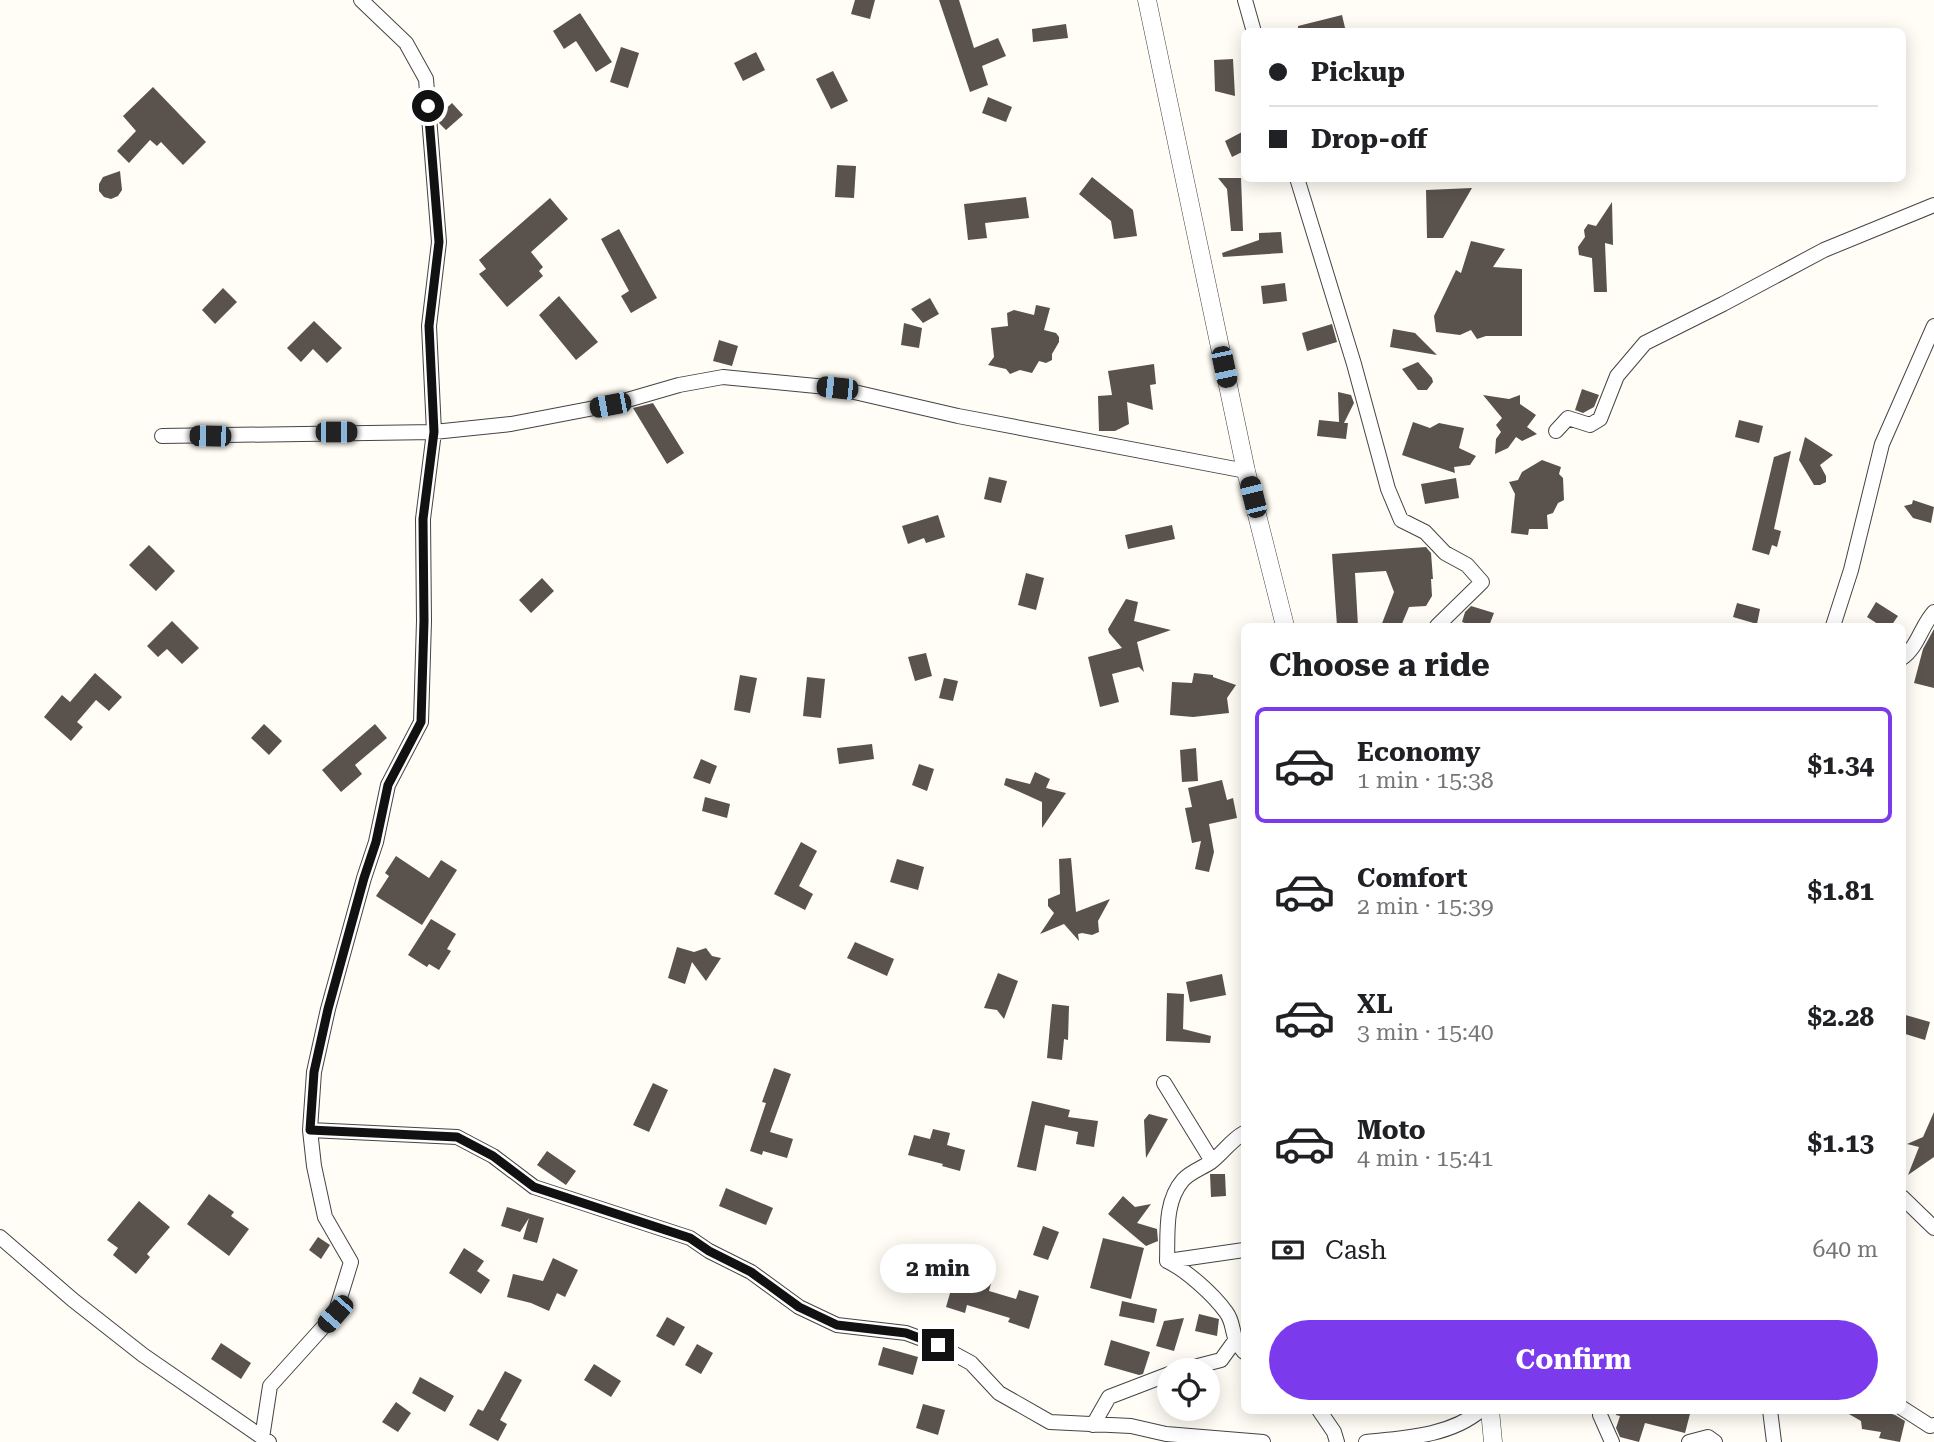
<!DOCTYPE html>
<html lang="en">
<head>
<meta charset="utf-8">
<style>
	:root { --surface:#fff; --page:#f6f6f6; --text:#202124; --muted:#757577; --line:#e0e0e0; --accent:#7c3aed }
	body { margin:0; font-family:"Roboto Serif",serif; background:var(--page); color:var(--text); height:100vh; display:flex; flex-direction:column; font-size:26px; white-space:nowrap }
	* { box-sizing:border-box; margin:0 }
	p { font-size:23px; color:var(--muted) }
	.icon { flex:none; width:38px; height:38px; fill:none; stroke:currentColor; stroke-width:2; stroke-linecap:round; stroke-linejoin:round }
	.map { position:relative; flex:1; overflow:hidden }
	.details { position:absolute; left:1241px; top:623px; width:665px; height:791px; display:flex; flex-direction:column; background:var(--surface); border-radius:10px; box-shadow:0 4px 18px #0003 }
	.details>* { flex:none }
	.top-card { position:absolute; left:1241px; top:28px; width:665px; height:154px; border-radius:10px; box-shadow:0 4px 18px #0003; display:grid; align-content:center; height:154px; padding:0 28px; background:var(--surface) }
	.fabs { position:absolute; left:1157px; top:1358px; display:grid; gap:14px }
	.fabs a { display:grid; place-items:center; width:63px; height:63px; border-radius:50%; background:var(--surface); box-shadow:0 4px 18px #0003; font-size:35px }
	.end { position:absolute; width:32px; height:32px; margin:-16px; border:9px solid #111; background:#fff; box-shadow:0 0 0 4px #fff }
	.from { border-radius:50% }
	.bubble { position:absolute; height:49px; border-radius:24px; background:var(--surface); box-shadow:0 4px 18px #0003; font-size:23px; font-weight:700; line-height:49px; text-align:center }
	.car { position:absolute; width:21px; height:42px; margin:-21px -10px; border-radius:9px; box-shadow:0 0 5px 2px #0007; background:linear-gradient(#222 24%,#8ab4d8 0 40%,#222 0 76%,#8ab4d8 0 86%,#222 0) }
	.top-card b { display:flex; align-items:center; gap:24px; height:66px; font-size:26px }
	.top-card b+b { border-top:2px solid var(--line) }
	.top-card i { width:18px; height:18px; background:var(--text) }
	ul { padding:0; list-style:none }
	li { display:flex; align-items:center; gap:21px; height:116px; margin:0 14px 10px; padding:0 14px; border:4px solid transparent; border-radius:10px }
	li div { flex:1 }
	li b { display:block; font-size:26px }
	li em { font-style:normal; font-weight:700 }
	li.current { border-color:var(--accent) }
	li>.icon { width:63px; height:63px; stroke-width:1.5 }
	h2 { padding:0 28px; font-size:32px; line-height:84px }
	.pay { display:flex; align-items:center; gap:18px; height:77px; padding:0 28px; font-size:26px }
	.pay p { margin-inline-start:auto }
	.button { display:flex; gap:14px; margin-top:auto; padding:14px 28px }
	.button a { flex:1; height:80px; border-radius:42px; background:var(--accent); color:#fff; font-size:28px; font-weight:700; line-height:80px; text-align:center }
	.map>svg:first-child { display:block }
	.building { fill:#5a524d }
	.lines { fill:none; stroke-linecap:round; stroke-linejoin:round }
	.minor-casing { stroke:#444; stroke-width:16 }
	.tertiary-casing { stroke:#444; stroke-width:19 }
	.minor { stroke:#fff; stroke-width:14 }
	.tertiary { stroke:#fff; stroke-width:18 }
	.route { stroke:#111; stroke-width:9 }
</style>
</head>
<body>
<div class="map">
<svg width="1934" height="1442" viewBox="0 0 1934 1442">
	<rect width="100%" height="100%" fill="#fffdf5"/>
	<path class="building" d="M855,0H875L870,19L851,14Z
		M939,0H959L974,48L998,38L1006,56L982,66L988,85L970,92Z
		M580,13L612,62L596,72L576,41L564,49L553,31Z
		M1342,15L1346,32H1298V26Z
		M1066,24L1068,38L1033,42L1032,29Z
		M621,47L639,53L628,88L610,82Z
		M756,52L765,70L743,81L734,63Z
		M1233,59L1235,96L1215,91L1214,60Z
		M833,71L848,101L831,109L816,79Z
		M153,87L206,142L183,165L161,142L157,146L150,140L129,163L117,151L136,131L123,116Z
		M988,97L1012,107L1006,122L982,113Z
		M452,103L463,115L446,130L439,123V115Z
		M1244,131V151L1232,157L1225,141Z
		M837,165L856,166L854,198L835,197Z
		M120,171L122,190L118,196L111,199L104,197L99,191V184L103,177Z
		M1092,177L1133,210L1137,236L1114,239L1111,221L1079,194Z
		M1218,178H1241L1243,231H1231L1227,189Z
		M1472,188L1443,238H1427L1426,190Z
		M1026,197L1029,218L985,223L987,238L968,240L964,204Z
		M550,198L568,219L531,252L543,267L539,271L543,276L507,307L479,274L486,269L479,260Z
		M1612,202L1613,245L1605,243L1607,292H1594L1592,258L1579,255L1578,247L1585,237L1584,230L1588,224L1596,226Z
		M619,229L657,298L631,313L621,296L629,291L601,239Z
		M1281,232L1283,253L1223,257L1222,253L1259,240V233Z
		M1471,241L1505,249L1493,267L1522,269V336H1486L1477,339L1471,330L1460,335L1436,332L1434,316L1456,270L1461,273Z
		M1285,283L1287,301L1263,304L1261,286Z
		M223,288L237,302L215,324L202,310Z
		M559,296L598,342L576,360L539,315Z
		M930,298L939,314L923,323L911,309Z
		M1036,305L1050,308L1044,330L1056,333L1059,337V342L1052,354V360L1046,363L1039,361L1032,373L1020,370L1010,374L1006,369L988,365L994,357L991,328L1008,326L1007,313L1014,310L1034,315Z
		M314,321L342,348L327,363L313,349L301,362L287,348Z
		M904,323L922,328L919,348L901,345Z
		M1332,324L1337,342L1307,351L1302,333Z
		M1393,329L1415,333L1437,355L1390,347Z
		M719,340L738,346L732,366L713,361Z
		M1418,362L1432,378L1433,382L1427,390H1418L1402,369Z
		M1154,364L1156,384L1150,385L1153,410L1127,402L1129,424L1115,431H1099L1098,396L1112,395L1108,371Z
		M1582,389L1599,395L1594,407L1583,413L1575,410Z
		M1338,392L1351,395L1354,403L1344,423H1348L1346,439L1317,436L1319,420L1339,422Z
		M1483,395L1509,399L1520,395V404L1536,415L1527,427L1537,434L1522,441L1516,437L1508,448L1495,454L1496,439L1501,432L1496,425L1502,418Z
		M653,403L684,453L667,464L633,408Z
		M1739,420L1763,426L1759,443L1735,437Z
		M1413,422L1430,428L1439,423L1464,428L1459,448L1476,456L1470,465L1454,467L1455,473L1402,455Z
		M1805,437L1833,455L1820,465L1826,476V482L1820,485H1814L1799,460Z
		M1791,451L1774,529L1781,531L1777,547L1772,545L1769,555L1752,550L1774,457Z
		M1542,460L1561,467L1559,474L1563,478L1564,500L1558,503L1553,513L1547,515L1548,529H1529L1528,535L1511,533L1515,494L1509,482L1518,480L1522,472Z
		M989,477L1007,481L1001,503L984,499Z
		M1456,478L1459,498L1425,504L1421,484Z
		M1913,500L1934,507L1931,523L1913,518L1904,506L1912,504Z
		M938,515L945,537L926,543L924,538L908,544L902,526Z
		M1172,525L1175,539L1128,549L1125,535Z
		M149,545L175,571L156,591L129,565Z
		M1426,547L1431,553L1433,579H1431L1432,596L1426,606L1409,607L1401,626H1381L1394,592L1386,571L1355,573L1358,626H1337L1332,554Z
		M1026,573L1044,578L1036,610L1018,605Z
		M542,578L554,591L531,613L519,600Z
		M1126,599L1138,602L1134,621L1171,630L1137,642L1144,672L1139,667L1112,674L1119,702L1100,707L1088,657L1122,648L1109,633L1108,629Z
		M1876,602L1898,616L1891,626H1881L1867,617Z
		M1737,603L1760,609L1757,624L1733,617Z
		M1471,606L1494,613L1489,626H1467L1468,624L1462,622L1465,612Z
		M172,621L199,648L182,664L167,649L158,657L147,646Z
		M1934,629V688L1914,683L1923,649Z
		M926,653L932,676L915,681L908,657Z
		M95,673L122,697L109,711L96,700L77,722L83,727L71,741L44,717L62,695L70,702Z
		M1194,673L1213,675V677L1236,685L1227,698L1229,713L1193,717L1170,715L1172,682L1192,683Z
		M740,675L757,678L750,713L734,710Z
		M807,677L825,679L821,718L803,716Z
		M944,678L958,681L953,701L939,698Z
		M264,724L282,741L269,755L251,738Z
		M375,724L387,738L355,765L362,774L341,792L322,770Z
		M872,744L874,759L839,764L837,748Z
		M1196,748L1198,781L1182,782L1180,750Z
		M701,759L717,766L710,784L693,778Z
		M919,764L934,769L927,791L912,785Z
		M1035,772L1050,779L1046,788L1066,793L1042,828V802L1004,785L1006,778L1030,784Z
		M1222,780L1227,800L1233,798L1237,818L1209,824L1214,852L1209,872L1195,869L1201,841L1192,843L1185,808L1192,807L1188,788Z
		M705,797L730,804L727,818L702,811Z
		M801,842L817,851L799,886L813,894L805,910L774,894Z
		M396,856L429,878L441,860L457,870L422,925L376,896L389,876L385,873Z
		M1071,858L1076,912L1110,899L1098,921L1099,932L1092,935L1082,933L1078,934L1079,941L1064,924L1040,934L1054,913L1048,906V899L1060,894L1059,859Z
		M897,859L924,867L918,890L890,882Z
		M431,919L456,934L447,949L451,951L439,970L429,964L427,967L408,955Z
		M855,942L894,959L887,976L847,958Z
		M677,947L694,952L706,948L712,956L721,958L706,981L692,962L685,984L668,978Z
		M998,973L1018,981L1004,1019L997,1010L984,1008Z
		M1222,974L1226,995L1190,1002L1186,982Z
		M1167,993L1184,994L1183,1029L1211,1036L1210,1043L1166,1041Z
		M1052,1004L1069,1006L1068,1040L1064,1039L1062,1060L1047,1058Z
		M1902,1014L1930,1022L1925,1040L1902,1033Z
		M774,1068L791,1074L770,1132L793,1139L787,1158L763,1151L762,1155L750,1151L766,1103L762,1102Z
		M653,1083L668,1090L649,1132L633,1125Z
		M1032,1101L1070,1110L1068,1117L1098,1121L1094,1147L1076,1144L1078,1132L1045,1125L1036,1171L1017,1167Z
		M1934,1112V1157L1908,1175L1919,1147L1907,1144L1923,1137Z
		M1149,1114L1168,1119L1146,1158L1144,1120Z
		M933,1129L950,1133L947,1145L965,1150L960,1171L942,1166L943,1164L908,1155L914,1135L930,1139Z
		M547,1151L576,1171L566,1185L537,1165Z
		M1210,1174H1225L1226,1196L1211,1197Z
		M726,1188L773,1208L766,1225L719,1206Z
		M209,1194L234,1212L231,1216L249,1229L229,1256L187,1224Z
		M1123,1196L1135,1207L1151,1204L1137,1223L1157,1229L1158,1241L1146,1246L1108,1214Z
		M139,1201L170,1227L147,1254L150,1257L136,1274L113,1255L118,1248L107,1240Z
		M507,1207L544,1218L537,1243L523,1239L529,1218L520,1232L501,1226Z
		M1043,1226L1059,1232L1048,1260L1033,1255Z
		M318,1237L330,1245L321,1259L309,1250Z
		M1103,1238L1144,1248L1131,1299L1090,1288Z
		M464,1248L484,1261L477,1271L490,1280L481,1294L449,1273Z
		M553,1258L578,1270L565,1297L557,1293L549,1311L531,1303L507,1297L513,1274L543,1281Z
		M960,1259L995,1269L989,1291L1016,1299L1019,1290L1039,1296L1029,1329L1008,1322L1010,1318L967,1305L965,1313L946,1307Z
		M1122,1301L1157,1309L1154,1323L1119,1316Z
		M1199,1314L1219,1319L1217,1336L1195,1331Z
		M667,1317L685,1327L674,1346L656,1336Z
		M1184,1318L1174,1351L1156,1346L1164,1321Z
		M1111,1340L1150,1352L1143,1374L1139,1375L1104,1365Z
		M221,1343L251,1363L241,1379L211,1359Z
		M697,1344L713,1353L701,1374L685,1365Z
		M883,1347L918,1357L913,1375L878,1365Z
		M594,1364L621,1381L611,1397L584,1380Z
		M505,1371L522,1380L500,1420L507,1424L498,1441L469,1425L478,1409L483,1411Z
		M420,1377L454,1396L445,1412L412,1393Z
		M396,1402L411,1413L398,1432L382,1422Z
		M923,1404L945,1410L938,1435L916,1428Z
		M1617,1410H1691L1685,1433L1645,1423L1639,1442L1620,1437L1616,1428L1620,1416L1616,1415Z
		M1842,1410H1879L1895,1415L1905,1421L1900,1442L1879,1438L1881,1432L1862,1429L1861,1421Z"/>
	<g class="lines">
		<defs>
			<path id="minor" d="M1245,0L1254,32
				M1297,178L1354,364L1388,489L1401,520L1425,532L1445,553L1467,565L1482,582L1437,626
				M1556,431L1568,418L1590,425L1600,419L1617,376L1645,343L1723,304L1824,250L1934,205
				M162,436L434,432L511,424L610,405L679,385L723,377L837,388L958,416L1246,471
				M1833,626L1851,570L1882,444L1934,326
				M1902,658C1918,647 1921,626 1934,612
				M1164,1083L1212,1161
				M310,1130L457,1137L493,1156L534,1187L690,1238L709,1251L751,1272L799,1307L837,1325L906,1333L938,1345L971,1363L999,1393L1050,1422L1131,1426L1166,1434L1263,1442
				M1244,1133C1231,1140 1223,1153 1211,1162C1202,1168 1190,1172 1183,1180C1164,1202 1168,1234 1167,1261C1186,1270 1213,1294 1226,1312C1236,1325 1229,1336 1244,1352
				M1902,1197L1934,1228
				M0,1237L73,1300L143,1355L269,1442
				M1168,1261L1244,1250
				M1182,1370L1221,1360L1234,1342
				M1902,1408L1930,1426L1934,1425
				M1319,1410L1334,1432L1337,1442
				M1601,1410L1600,1415L1612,1442
				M1770,1410L1774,1442
				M1093,1425L1109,1397L1169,1374
				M262,1438L270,1386L335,1314L351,1262L325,1217L314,1166L310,1130L314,1072L328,1009L364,878L376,842L388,785L421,722L424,621L423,519L434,432L429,326L439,242L426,79L406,43L361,0
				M1366,1442C1406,1438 1450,1436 1481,1410
				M1689,1442L1708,1437L1715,1442"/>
			<path id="tertiary" d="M1147,0L1246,471L1285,626
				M1490,1410L1493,1442"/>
		</defs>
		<use href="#minor" class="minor-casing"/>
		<use href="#tertiary" class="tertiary-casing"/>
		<use href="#minor" class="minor"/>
		<use href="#tertiary" class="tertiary"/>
	</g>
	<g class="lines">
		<path class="route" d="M428,106L439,242L429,326L434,432L423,519L424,621L421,722L388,785L376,842L364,878L328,1009L314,1072L310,1130L457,1137L493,1156L534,1187L690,1238L709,1251L751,1272L799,1307L837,1325L906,1333L938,1345"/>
	</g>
</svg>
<div class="fabs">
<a><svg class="icon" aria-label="locate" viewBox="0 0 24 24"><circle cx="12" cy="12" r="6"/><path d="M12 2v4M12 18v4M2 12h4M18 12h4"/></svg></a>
</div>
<i class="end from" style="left:428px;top:106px"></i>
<i class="end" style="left:938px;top:1345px"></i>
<div class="bubble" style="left:880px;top:1244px;width:116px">2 min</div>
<i class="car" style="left:1224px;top:367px;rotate:168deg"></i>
<i class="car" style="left:837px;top:388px;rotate:276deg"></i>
<i class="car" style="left:610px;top:405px;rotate:259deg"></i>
<i class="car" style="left:336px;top:432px;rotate:90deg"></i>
<i class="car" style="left:210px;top:436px;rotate:271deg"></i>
<i class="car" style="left:1253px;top:497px;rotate:346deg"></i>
<i class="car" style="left:335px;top:1314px;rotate:221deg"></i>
<div class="top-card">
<b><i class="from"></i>Pickup</b>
<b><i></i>Drop-off</b>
</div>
<section class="details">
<h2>Choose a ride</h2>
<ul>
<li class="current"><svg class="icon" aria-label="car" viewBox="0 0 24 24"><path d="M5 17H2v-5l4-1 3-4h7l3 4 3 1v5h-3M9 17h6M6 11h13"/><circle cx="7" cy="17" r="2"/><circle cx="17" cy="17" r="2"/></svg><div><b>Economy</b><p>1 min · 15:38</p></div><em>$1.34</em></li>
<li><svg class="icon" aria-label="car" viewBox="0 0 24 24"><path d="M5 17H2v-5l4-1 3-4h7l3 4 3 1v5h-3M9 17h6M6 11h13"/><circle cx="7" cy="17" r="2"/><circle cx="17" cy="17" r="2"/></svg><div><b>Comfort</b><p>2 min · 15:39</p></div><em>$1.81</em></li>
<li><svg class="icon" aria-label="car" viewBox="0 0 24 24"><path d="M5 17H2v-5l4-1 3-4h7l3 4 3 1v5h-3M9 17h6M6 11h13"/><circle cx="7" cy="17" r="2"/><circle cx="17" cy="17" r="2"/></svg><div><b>XL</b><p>3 min · 15:40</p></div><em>$2.28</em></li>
<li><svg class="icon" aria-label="car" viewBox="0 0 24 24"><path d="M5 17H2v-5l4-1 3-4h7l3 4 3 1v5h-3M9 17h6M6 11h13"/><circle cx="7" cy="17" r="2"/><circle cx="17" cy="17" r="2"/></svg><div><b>Moto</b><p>4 min · 15:41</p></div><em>$1.13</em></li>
</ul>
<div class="pay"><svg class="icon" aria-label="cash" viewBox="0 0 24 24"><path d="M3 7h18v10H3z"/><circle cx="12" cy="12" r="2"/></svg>Cash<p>640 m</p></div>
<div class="button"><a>Confirm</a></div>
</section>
</div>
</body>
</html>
